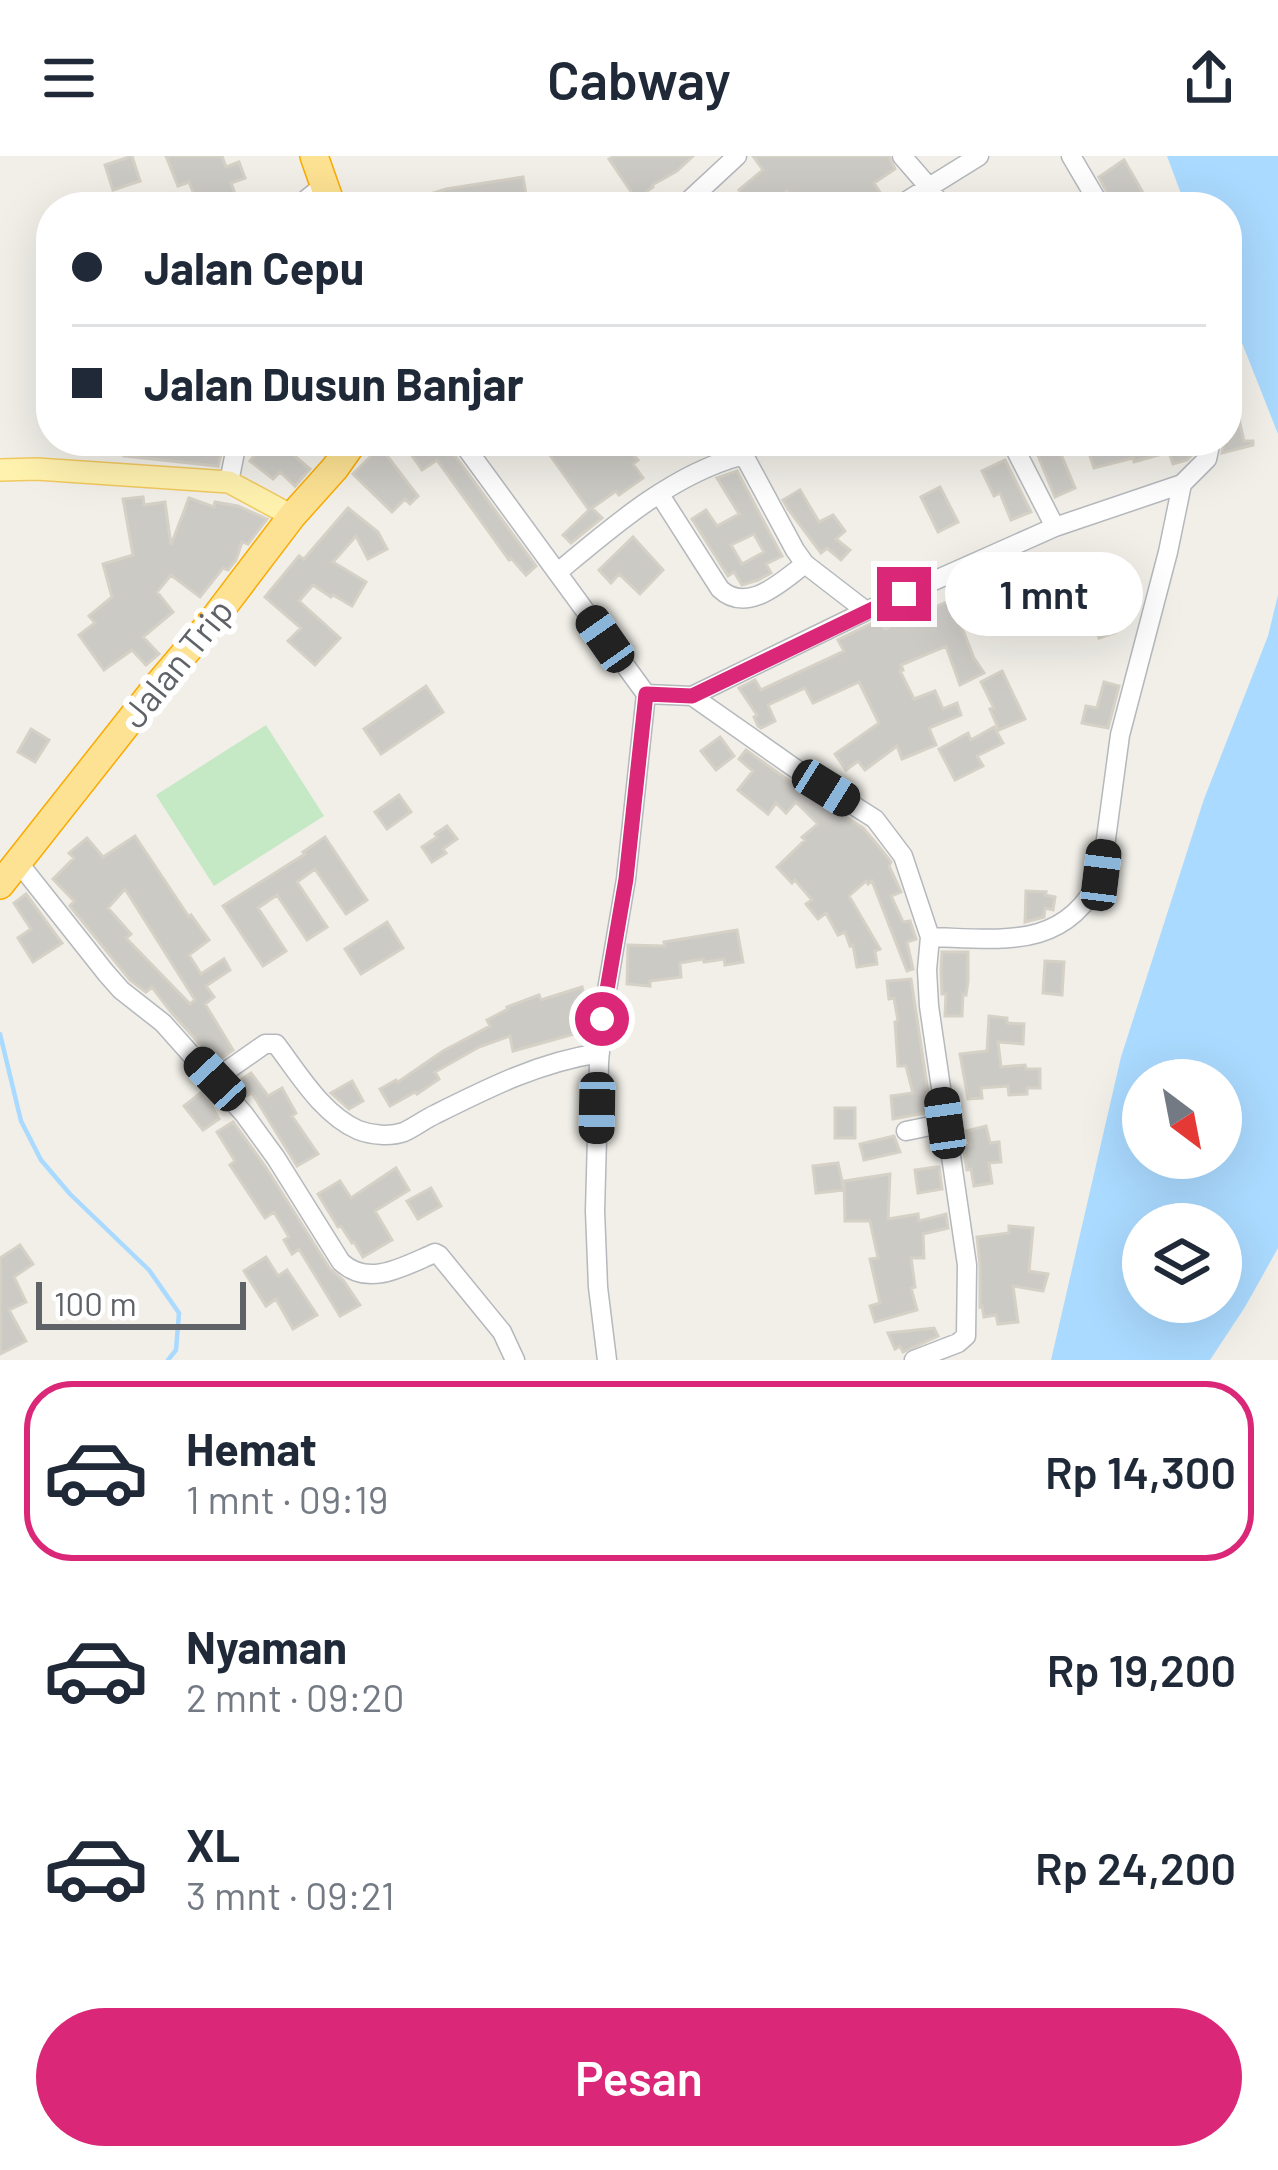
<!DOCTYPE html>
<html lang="id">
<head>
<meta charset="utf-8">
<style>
	:root { --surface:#fff; --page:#f2f2f3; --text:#1f2937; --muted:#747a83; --line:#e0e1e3; --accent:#db2777 }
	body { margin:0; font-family:Barlow,sans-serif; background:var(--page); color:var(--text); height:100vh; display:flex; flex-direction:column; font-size:45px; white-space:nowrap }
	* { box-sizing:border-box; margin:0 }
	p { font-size:39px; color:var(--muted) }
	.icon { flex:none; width:66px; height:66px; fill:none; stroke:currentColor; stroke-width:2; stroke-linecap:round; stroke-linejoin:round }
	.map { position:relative; height:1204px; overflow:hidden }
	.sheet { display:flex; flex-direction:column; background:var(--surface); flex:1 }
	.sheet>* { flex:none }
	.guide { position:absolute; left:36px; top:36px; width:1206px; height:264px; border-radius:48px; box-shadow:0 12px 48px #0002; display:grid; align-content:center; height:264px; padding:0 36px; background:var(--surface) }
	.needle { width:78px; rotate:148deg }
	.fabs { position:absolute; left:1122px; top:903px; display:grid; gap:24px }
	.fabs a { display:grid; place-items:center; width:120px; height:120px; border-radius:50%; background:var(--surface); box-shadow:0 12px 48px #0002; font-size:60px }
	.scale { position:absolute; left:36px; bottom:30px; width:210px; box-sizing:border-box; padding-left:12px; border:6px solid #5f6368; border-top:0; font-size:33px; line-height:42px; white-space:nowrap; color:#5f6368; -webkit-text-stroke:9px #fff; paint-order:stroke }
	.end { position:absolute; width:54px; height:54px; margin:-27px; border:15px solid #db2777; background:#fff; box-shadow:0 0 0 6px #fff }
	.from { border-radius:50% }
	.bubble { position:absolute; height:84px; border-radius:42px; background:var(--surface); box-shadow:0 12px 48px #0002; font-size:39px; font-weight:600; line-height:84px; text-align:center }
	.car { position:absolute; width:36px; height:72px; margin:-36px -18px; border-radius:15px; box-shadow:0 0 9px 3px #0007; background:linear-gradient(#222 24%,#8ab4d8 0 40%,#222 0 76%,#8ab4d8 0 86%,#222 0) }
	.guide b { display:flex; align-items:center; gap:42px; height:114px; font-size:45px }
	.guide b+b { border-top:3px solid var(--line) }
	.guide i { width:30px; height:30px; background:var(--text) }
	ul { padding:21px 0 0; list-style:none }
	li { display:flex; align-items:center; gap:36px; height:180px; margin:0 24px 18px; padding:0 12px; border:6px solid transparent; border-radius:48px }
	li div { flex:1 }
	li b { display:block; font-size:45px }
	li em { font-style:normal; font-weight:600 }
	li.active { border-color:var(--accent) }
	li>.icon { width:108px; height:108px; stroke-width:1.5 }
	.primary-button { display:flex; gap:24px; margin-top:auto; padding:24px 36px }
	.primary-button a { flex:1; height:138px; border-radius:72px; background:var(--accent); color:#fff; font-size:48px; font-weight:600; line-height:138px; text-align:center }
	header { display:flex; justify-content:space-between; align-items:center; height:156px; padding:0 36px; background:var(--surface); font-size:54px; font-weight:600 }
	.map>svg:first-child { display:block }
	.green { fill:#c5e8c5 }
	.water { fill:#aadaff; fill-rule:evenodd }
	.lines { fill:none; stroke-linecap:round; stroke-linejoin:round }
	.stream { stroke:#aadaff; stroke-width:4.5 }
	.building { fill:#cccac5; stroke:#d6d1c6; stroke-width:3; fill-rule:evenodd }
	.minor-casing { stroke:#b5b8bc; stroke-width:21 }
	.major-casing { stroke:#f2c960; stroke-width:24 }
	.highway-casing { stroke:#f9ab00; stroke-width:30 }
	.minor { stroke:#fff; stroke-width:18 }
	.major { stroke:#fff2af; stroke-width:21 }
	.highway { stroke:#fde293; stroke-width:27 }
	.route { stroke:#db2777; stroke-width:15 }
	.labels { text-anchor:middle; stroke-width:12; stroke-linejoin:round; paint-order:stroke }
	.street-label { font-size:36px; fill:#5f6368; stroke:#fff }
</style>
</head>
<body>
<header><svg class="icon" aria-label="menu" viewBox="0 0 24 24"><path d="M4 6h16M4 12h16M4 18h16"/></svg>Cabway<svg class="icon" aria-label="share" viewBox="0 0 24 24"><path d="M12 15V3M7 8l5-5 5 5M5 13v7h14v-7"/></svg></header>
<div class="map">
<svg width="1278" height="1204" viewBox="0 0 1278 1204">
	<rect width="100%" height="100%" fill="#f1efe8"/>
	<path class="green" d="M266,569L324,660L214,730L156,639Z"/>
	<path class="water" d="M1167,0H1278V278L1227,149V51H1186Z
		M1278,439V1092L1245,1151L1210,1204H1051L1121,901L1204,643L1268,480ZM1143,924H1221V1002H1143ZM1143,1068H1221V1146H1143Z"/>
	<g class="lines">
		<path class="stream" d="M0,878L21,965L41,1004L70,1038L149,1114L179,1157L176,1194L168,1204"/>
	</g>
	<path class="building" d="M132,0L140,25L113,34L105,9Z
		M166,0H222L226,11L239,6L245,22L231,27L240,51H199L189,26L178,30Z
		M615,0H693L677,15L652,29L653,31L636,43L609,3Z
		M753,0H889L895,13L874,27L885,44L884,51H832L826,44L819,49L812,40L798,50L787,35L768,51H753L739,34L763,14Z
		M1124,4L1142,35L1139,37L1148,51H1114L1099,21Z
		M523,21L527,44L481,51H361V49L392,38L396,49L446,33Z
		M1237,254L1244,285H1253V289L1222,297L1224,285H1227V257Z
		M125,285H211L217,286L221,298L218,310L124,300Z
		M266,285H277L310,313L295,330L280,316L273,323L250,305Z
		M402,285H448L450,293L536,410L526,419L511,402L509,404L437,304L422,314Z
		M540,285H622L638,304L633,308L643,322L619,339L616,335L592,352L602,362L571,387L563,379L589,354Z
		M1032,285H1085L1060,296L1075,332L1055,341Z
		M1085,285H1196L1197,287L1195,296L1187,304L1173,308L1169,296L1134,306L1133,302L1094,312Z
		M378,288L418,340L410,348L405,343L392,356L353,318L371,300L369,295Z
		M1005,304L1031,356L1011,364L1000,337L994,340L982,315Z
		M737,315L782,400L766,408L771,417L758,424L742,429L734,416L728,420L692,363L706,354L717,370L739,358L717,322ZM754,378L764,396L742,408L731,389Z
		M940,331L958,366L938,376L921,341Z
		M800,334L819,366L833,359L845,375L836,383L850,394L841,404L827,392L821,397L788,353L783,344Z
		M143,341L144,349L165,346L171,389L189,342L214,351L215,346L238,350L267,363L248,388L242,386L236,404L228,414L223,412L200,441L171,419L157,436L173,456L143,481L159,498L146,509L132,494L104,514L79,479L95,467L89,460L112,441L103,408L133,399L123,343Z
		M348,352L378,376L387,393L368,403L356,380L333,406L366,426L352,450L333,439L331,441L313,429L299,445L340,482L315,509L288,485L301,472L265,441L299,400L304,403Z
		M633,381L663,414L640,438L619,418L611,427L599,414Z
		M1007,414L1026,460L1006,467L996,446L999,445L990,421Z
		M1101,436L1116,476L1099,482L1085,442Z
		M951,444L974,502L984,517L960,529L946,490L901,509L903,514L900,515L914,543L935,535L943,553L957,547L961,559L929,572L936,589L902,603L897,590L865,614L858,605L846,614L835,598L879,567L859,526L813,547L805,532L768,549L775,565L761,572L758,570L754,561L757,559L739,532L755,524L761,534L844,495L838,484L872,467L879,464L885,473L904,463L907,468L933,457L931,453Z
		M1002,515L1025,563L999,574L990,553L994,552L981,526Z
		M1104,526L1119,530L1108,572L1082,567L1086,550L1097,552Z
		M426,530L443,556L381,598L364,573Z
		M994,571L1003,587L977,600L983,610L955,624L939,593L968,577L971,584Z
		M31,573L49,584L35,606L18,596Z
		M720,581L734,600L716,614L701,595Z
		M746,594L798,631L863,672L880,692L891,706L889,710L901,736L891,740L903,766L910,765L916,783L907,786L913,813L907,815L872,725L868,728L866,725L849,740L880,793L875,795L877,808L857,811L853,789L850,790L845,776L838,779L826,757L818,763L806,748L812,744L795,724L792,727L777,711L805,684L802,681L818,668L796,646L786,657L776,647L768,658L738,634L753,615L739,603Z
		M399,639L411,656L387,673L375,656Z
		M447,670L457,683L443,693L446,697L432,706L422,691L437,681L435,678Z
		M135,680L189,761L191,759L209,784L189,799L201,818L224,803L230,814L206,830L214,841L205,848L233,894L216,906L171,856L152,831L146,836L130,824L70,750L74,745L53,723L74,702L69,697L87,682L103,701ZM125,733L195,844L190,848L126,782L131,778L108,752Z
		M325,681L367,744L346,758L315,713L297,726L327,771L307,784L277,739L258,752L286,795L263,810L223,750L305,698L303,696Z
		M1026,735L1046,736L1045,739L1055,741L1053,754L1045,752L1044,761L1025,766Z
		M26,738L62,787L33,806L18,782L31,773L14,747Z
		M387,766L403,792L361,818L345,793Z
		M737,774L743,806L725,809L724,803L704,806L703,803L680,807L681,821L650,825V830L627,828L628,789L665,790L664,786Z
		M942,796H968V825L966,839L963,838L962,860H945L946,838H942L941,814Z
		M1045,805L1064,806L1062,839L1043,837Z
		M911,823L931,956L893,963L891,940L913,937L906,910H898L895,866L898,865L894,842L889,843L887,825Z
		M582,831L586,846L578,848L585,875L513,895L510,880L479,891L435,916L439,923L417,938L415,936L390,950L380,933L396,924L398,926L443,895L490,870L487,864L508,853L507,851L539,839L541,844Z
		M989,860L1007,862V867L1024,868L1023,888L998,886L1001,911L1025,909L1026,913H1040V932H1027V938L1009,939L1008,930L981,932L982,942L968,943L960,898L987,895Z
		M251,917L268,940L282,932L296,957L292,960L318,998L297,1010L252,937L246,940L235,928Z
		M352,925L363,945L349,953L331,937Z
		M203,935L219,963L203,974L184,950Z
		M835,952H855V982H835Z
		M233,966L265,1010L330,1113L343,1124L360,1149L340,1160L299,1093L292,1098L284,1084L289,1081L274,1056L265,1062L230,1009L235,1005L217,976Z
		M986,970L990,987L999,986L1001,1006L989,1007L992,1027L974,1030L971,1013L967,1014L963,990L970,989L966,975Z
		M894,980L900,996L864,1004L860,988Z
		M838,1007L844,1034L816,1037L813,1010Z
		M936,1011H939L942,1033L918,1037L915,1014Z
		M396,1012L409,1034L375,1055L392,1084L363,1101L354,1086L352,1087L341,1070L338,1071L318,1038L340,1025L351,1042Z
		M890,1018L888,1063L918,1058L919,1065L946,1058L948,1072L923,1078L924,1102H911L915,1131L911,1132L917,1154L875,1166L870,1150L880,1147L870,1103L878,1102L870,1065H845L844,1025Z
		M431,1032L441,1050L418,1063L407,1045Z
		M1009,1070L1033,1072L1029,1115L1048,1118L1043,1135L1013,1130L1018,1166L998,1168L996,1159L984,1161L982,1150L980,1151V1109L977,1081L1009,1077Z
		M20,1089L33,1108L14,1121L26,1146L9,1154L26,1185L0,1198V1102Z
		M266,1101L278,1120L287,1114L317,1159L293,1173L276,1143L266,1150L244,1115Z
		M934,1172L938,1180L903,1196L900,1190L895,1193L888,1177Z"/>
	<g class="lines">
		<defs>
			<path id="minor" d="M902,0L928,30L942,51
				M1071,0L1101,51
				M297,51L323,30
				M682,51L737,0
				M897,51L979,0
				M461,285L646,538L626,723L602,863L599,907L595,1055L598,1131L607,1204
				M1011,285L1055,371
				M229,326L235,296L230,285
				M660,339L720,433C748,459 782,425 805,408
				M558,416C612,371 671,319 740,300L747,305L795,394L805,408L866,455
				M646,538L692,540L796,613L875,663L903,700L930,781L927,814L929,850L967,1109L966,1180L958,1187L914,1204
				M692,540L866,455L1055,371L1182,328L1207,303L1211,285
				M18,706L106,817L121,834L163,867L244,958L276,1002L341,1106C369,1132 404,1110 435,1097L439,1099L502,1176L515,1204
				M930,781C1001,783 1066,795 1101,720L1120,579L1168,396L1182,328
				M215,923L265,888H276C299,918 322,958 358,974C371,979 390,981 404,976C415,971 425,963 436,958C490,931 540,906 600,897
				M906,975L945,967"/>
			<path id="major" d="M0,314L37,313L229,326L292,360"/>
			<path id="highway" d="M314,0L332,51
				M0,729L157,530L213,464L292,360L335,312L354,285"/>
		</defs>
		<use href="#minor" class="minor-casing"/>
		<use href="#major" class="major-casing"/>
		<use href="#highway" class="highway-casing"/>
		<use href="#minor" class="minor"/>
		<use href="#major" class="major"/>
		<use href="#highway" class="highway"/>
	</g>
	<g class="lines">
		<path class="route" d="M602,863L626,723L646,538L692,540L904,438"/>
	</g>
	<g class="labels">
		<g class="street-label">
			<text transform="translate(177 507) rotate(-51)" y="13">Jalan Trip</text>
		</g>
	</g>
</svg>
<div class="fabs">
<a><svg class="needle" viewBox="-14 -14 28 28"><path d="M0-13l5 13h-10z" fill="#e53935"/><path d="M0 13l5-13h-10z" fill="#747a83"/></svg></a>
<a><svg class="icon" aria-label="layers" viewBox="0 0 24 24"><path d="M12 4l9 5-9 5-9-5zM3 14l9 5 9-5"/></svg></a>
</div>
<div class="scale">100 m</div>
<i class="end from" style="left:602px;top:863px"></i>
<i class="end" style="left:904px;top:438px"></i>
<div class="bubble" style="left:945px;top:396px;width:198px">1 mnt</div>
<i class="car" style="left:605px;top:483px;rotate:325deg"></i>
<i class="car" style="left:826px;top:632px;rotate:122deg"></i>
<i class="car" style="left:1101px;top:719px;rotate:7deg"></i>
<i class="car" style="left:215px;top:923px;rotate:317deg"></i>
<i class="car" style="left:597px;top:952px;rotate:181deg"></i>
<i class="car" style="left:945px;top:967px;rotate:352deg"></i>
<div class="guide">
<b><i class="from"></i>Jalan Cepu</b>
<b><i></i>Jalan Dusun Banjar</b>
</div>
</div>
<section class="sheet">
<ul>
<li class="active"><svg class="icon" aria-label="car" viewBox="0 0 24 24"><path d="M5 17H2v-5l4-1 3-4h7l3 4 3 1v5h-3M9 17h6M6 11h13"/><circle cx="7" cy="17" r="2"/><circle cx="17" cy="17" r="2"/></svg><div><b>Hemat</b><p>1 mnt · 09:19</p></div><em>Rp 14,300</em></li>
<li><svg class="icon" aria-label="car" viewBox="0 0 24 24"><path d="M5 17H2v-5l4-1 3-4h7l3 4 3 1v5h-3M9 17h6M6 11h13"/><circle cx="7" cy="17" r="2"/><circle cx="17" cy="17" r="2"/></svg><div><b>Nyaman</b><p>2 mnt · 09:20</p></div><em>Rp 19,200</em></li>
<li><svg class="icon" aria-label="car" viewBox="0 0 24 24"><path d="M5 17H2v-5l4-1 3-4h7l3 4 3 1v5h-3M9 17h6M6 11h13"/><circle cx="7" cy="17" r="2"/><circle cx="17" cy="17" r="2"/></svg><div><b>XL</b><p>3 mnt · 09:21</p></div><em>Rp 24,200</em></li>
</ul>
<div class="primary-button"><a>Pesan</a></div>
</section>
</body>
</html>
